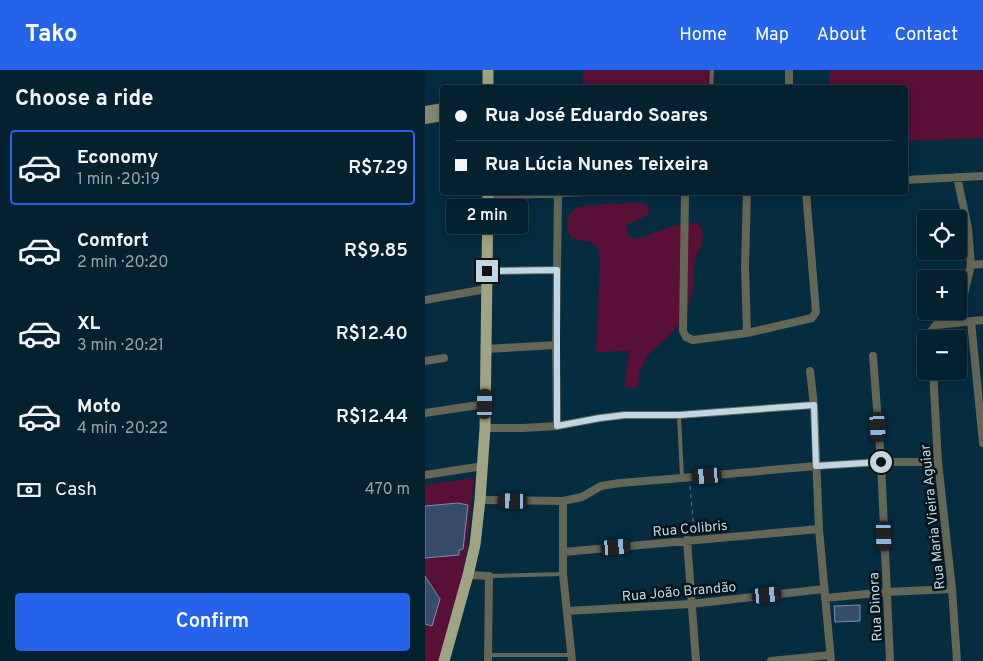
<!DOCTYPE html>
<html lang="en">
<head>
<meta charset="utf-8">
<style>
	:root { --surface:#04212f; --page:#122e3b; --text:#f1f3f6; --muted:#97a3aa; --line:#253e4b; --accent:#2563eb }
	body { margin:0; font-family:Overpass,sans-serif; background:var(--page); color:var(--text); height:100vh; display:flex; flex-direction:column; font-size:19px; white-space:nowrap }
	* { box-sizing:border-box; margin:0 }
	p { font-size:16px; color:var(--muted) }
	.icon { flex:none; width:28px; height:28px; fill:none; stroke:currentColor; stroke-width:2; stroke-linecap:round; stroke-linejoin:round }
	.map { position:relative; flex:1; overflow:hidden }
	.side { display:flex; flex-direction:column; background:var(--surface); width:425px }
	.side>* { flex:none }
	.top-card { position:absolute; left:15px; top:15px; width:468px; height:110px; border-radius:5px; box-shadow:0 2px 12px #0003,0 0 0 1px var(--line); display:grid; align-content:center; height:110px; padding:0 15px; background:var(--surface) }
	.tools { position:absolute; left:492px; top:140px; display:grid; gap:10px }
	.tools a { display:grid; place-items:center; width:50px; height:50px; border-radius:5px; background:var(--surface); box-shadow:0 2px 12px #0003,0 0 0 1px var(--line); font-size:25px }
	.end { position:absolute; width:22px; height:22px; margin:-11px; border:6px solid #c2d6e2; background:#111; box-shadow:0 0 0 2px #111 }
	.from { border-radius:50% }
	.bubble { position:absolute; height:35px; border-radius:5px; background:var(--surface); box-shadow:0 2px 12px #0003,0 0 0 1px var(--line); font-size:16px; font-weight:600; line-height:35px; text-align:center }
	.car { position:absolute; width:15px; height:30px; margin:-15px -8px; border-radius:6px; box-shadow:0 0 4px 1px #0007; background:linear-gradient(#222 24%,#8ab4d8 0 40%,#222 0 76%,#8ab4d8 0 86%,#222 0) }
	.top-card b { display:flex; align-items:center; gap:18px; height:48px; font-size:19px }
	.top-card b+b { border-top:1px solid var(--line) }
	.top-card i { width:12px; height:12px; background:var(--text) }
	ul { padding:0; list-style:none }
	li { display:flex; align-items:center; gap:15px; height:75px; margin:0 10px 8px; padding:0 5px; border:2px solid transparent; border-radius:5px }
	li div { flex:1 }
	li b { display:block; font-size:19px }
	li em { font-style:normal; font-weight:600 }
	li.active { border-color:var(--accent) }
	li>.icon { width:45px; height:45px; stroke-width:1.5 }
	h2 { padding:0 15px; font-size:22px; line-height:60px }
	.pay { display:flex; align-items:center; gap:12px; height:55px; padding:0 15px; font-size:19px }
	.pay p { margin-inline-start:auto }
	.cta { display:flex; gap:10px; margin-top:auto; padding:10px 15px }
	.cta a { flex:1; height:58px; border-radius:5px; background:var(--accent); color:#fff; font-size:20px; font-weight:600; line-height:58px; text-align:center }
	header { display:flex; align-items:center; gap:30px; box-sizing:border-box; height:70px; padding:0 25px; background:var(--accent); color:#fff }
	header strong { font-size:24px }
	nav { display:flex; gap:28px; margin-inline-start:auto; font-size:18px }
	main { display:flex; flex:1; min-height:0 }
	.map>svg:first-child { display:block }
	.green { fill:#5a0f36 }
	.building { fill:#364c68; stroke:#7890af }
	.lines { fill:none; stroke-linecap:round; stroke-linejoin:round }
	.path { stroke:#5b7989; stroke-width:1; stroke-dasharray:4 4; stroke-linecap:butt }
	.lane { stroke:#646656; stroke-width:4 }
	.street { stroke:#646656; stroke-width:8 }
	.secondary { stroke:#858970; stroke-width:10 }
	.primary { stroke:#9fa483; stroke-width:11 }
	.route { stroke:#c2d6e2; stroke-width:6 }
	.labels { text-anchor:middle; stroke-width:5; stroke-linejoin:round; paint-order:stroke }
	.street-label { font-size:14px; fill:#c2d6e2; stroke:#05131b }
</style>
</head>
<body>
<header>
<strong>Tako</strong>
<nav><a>Home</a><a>Map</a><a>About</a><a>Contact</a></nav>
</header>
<main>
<section class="side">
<h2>Choose a ride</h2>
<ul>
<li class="active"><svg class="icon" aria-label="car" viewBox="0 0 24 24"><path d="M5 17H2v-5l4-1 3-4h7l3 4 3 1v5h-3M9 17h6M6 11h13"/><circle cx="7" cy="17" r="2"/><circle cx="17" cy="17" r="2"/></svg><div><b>Economy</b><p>1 min · 20:19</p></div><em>R$7.29</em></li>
<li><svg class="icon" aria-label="car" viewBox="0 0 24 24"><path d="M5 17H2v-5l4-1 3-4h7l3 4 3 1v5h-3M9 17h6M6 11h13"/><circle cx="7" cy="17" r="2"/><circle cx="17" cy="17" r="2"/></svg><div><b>Comfort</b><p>2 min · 20:20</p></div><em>R$9.85</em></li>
<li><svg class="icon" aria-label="car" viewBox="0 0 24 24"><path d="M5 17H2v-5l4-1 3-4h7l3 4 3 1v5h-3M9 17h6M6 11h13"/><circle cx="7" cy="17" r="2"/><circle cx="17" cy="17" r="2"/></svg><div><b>XL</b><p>3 min · 20:21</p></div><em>R$12.40</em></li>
<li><svg class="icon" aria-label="car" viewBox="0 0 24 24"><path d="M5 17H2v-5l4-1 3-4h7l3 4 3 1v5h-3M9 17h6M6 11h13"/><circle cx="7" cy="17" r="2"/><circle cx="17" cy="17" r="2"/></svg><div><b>Moto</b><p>4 min · 20:22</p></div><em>R$12.44</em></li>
</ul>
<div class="pay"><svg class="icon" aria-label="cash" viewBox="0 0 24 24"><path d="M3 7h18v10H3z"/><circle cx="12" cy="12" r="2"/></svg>Cash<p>470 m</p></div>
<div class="cta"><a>Confirm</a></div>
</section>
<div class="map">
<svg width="558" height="591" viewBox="0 0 558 591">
	<rect width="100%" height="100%" fill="#052c3f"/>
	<path class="green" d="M158,0H285V17L158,18Z
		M404,0H558V68L480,71V18L405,17Z
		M212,133L220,134L224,138L223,145C216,149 208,151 202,155C202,161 203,165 207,169C214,168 218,167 223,165C238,159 255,153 272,153L276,157L278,165L277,174L272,183L269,195V215L262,242L248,262L222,286L214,303L213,318L200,317L204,281L171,282L175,187L173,178L166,172L147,168L142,158L144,145L152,137L179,134Z
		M49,408L41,488L33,528L14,591H0V415Z"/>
	<path class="building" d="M33,433L43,435L38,479L34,480V485L0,488V436Z
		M0,506L15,529L7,556L0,554Z
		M435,535V551L410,552L409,536Z"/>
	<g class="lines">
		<path class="path" d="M265,416L269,461"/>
		<path class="lane" d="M286,18L287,0
			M254,346L257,408
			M64,506L138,504
			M63,585H146"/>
		<path class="street" d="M364,0V18
			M532,107L543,158L546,195
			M480,110L558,106
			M260,122L258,261L261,267L268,270L322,263L387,248L391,242L381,122
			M322,122L320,197L322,263
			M63,126L160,122
			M62,201L132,200
			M0,230L61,219
			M546,251L558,373
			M532,253L546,195L558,194
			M507,269V260L511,255L558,250
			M61,279L131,275
			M448,286L456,392L465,591
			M0,291L19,288
			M385,301L389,335L394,459L406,591
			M508,301L513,392L527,519L532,591
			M0,343L60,334
			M132,356L131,275L133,123
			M60,358H98L132,356L175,348L200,345H254L389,335
			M0,405L58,396
			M55,430L138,431L157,427L176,416L195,413L257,408L391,396L456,392H513
			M138,431V504L147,591
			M262,470L271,591
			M138,482L394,459
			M43,505L64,506L63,591
			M400,528L462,522L527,519
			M142,541L266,534L399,519
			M346,591L405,585"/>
		<path class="secondary" d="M0,41L18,38
			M0,49L18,46"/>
		<path class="primary" d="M63,0V18
			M19,591L43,505L50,475L55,430L60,358L63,122"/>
	</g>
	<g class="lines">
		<path class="route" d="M62,201L132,200V356L175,348L200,345H254L389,335L391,396L456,392"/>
	</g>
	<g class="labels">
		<g class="street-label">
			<text transform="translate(507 447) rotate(-96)" y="5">Rua Maria Vieira Aguiar</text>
			<text transform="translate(265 458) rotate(-5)" y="5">Rua Colibris</text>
			<text transform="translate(254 521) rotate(-5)" y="5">Rua João Brandão</text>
			<text transform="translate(450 537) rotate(-93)" y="5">Rua Dinora</text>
		</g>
	</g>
</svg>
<div class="tools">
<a><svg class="icon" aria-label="locate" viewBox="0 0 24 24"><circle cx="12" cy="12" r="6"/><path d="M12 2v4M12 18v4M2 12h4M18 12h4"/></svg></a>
<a>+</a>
<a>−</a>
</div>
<i class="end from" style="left:456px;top:392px"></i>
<i class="end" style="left:62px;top:201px"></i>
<div class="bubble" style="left:21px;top:129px;width:82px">2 min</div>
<i class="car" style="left:60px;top:334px;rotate:1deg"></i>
<i class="car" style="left:453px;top:357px;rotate:176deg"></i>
<i class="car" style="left:282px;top:406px;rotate:265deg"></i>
<i class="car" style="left:88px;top:431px;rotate:271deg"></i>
<i class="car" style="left:459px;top:466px;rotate:178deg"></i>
<i class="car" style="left:191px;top:477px;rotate:85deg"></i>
<i class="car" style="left:342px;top:525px;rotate:84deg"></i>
<div class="top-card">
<b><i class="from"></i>Rua José Eduardo Soares</b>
<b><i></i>Rua Lúcia Nunes Teixeira</b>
</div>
</div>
</main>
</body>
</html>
